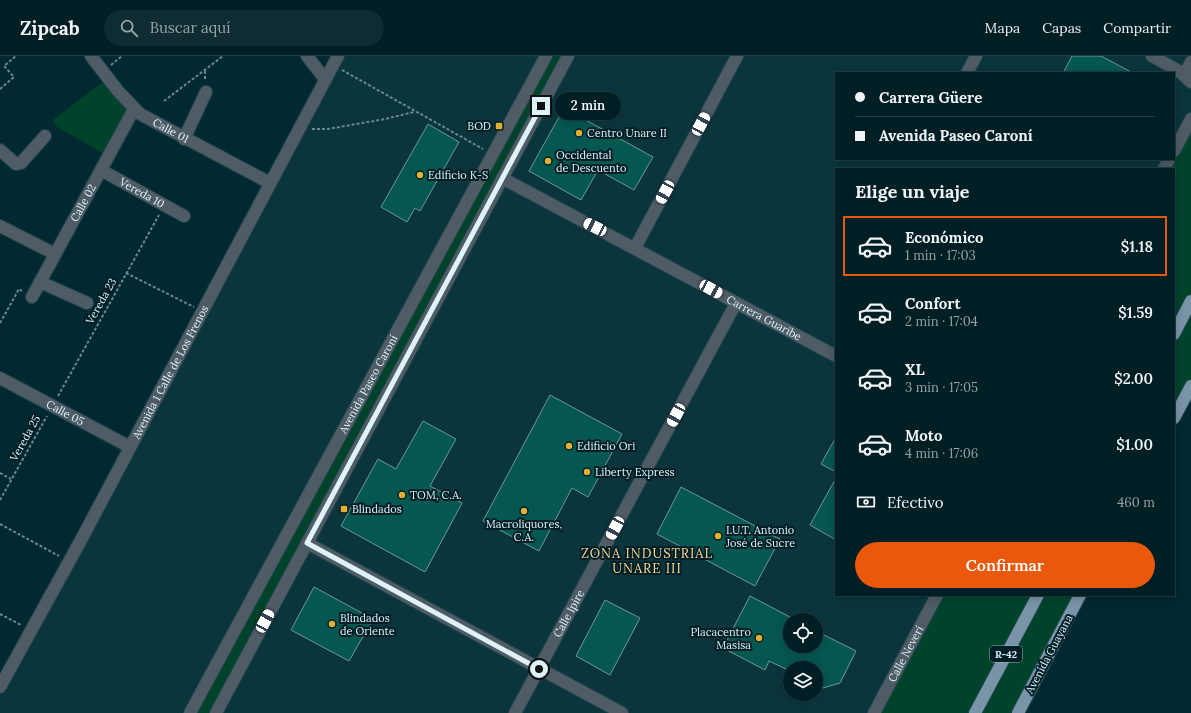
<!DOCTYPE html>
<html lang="es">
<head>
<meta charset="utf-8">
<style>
	:root { --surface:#001f25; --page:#0e2c32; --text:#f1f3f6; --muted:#95a2a7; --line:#223d42; --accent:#ea580c }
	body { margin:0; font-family:Lora,serif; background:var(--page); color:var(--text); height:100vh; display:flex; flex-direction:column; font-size:15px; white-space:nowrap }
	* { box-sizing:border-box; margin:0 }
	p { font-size:13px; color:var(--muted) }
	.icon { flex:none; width:22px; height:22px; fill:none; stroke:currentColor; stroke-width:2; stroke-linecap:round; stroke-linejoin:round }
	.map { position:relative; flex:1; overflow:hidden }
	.side { position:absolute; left:835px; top:112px; width:340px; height:428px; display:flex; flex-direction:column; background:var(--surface); border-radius:0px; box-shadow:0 2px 10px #0003,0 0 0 1px var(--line) }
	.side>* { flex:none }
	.top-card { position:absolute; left:835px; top:16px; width:340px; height:88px; border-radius:0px; box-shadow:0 2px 10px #0003,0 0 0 1px var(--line); display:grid; align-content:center; height:88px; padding:0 20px; background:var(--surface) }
	.buttons { position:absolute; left:783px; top:557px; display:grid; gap:8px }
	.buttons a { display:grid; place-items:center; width:40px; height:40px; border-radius:50%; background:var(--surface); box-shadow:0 2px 10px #0003,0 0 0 1px var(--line); font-size:20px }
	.end { position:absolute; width:18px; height:18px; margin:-9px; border:5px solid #ddf3f8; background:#111; box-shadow:0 0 0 2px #111 }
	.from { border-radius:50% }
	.bubble { position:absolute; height:28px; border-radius:14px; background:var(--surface); box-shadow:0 2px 10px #0003,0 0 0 1px var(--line); font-size:13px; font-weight:600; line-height:28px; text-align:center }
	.car { position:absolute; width:12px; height:24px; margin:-12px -6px; border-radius:5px; box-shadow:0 0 3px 1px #0007; background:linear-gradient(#fff 24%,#345 0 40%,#fff 0 76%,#345 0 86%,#fff 0) }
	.top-card b { display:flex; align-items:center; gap:14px; height:38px; font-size:15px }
	.top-card b+b { border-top:1px solid var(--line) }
	.top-card i { width:10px; height:10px; background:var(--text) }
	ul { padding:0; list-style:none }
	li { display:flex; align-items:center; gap:12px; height:60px; margin:0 8px 6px; padding:0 12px; border:2px solid transparent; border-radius:0px }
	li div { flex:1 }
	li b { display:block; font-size:15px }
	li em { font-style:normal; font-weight:600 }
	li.active { border-color:var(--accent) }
	li>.icon { width:36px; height:36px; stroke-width:1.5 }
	h2 { padding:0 20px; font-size:18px; line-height:48px }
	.pay { display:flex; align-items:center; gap:10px; height:44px; padding:0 20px; font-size:15px }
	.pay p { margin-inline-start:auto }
	.primary-button { display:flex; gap:8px; margin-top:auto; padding:8px 20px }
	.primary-button a { flex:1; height:46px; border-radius:24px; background:var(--accent); color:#fff; font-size:16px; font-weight:600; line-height:46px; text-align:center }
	header { display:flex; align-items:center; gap:24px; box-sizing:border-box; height:56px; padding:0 20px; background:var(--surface); border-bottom:1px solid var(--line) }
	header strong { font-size:19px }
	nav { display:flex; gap:22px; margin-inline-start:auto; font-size:14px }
	.search { width:280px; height:36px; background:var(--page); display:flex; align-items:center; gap:10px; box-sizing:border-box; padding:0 14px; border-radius:22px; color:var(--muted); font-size:15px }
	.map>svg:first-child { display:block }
	.built { fill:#0b353d; fill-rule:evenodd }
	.green { fill:#00432b }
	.building { fill:#055752; stroke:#6e9995 }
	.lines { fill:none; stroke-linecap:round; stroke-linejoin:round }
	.minor-casing { stroke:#1f454d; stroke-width:14 }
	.major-casing { stroke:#1f454d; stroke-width:14 }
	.path { stroke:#698990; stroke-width:2; stroke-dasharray:3 2; stroke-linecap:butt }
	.minor { stroke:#505c65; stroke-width:12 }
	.major { stroke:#7a94a7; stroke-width:12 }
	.route { stroke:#ddf3f8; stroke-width:5 }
	.poi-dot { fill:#e1af34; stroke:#001e25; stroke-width:1.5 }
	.labels { text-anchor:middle; stroke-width:4; stroke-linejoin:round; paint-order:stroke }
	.shield { fill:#001e25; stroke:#9bb3b9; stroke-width:1 }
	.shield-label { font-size:10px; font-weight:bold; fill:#ddf3f8 }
	.poi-label { font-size:11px; fill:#ddf3f8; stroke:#001e25; text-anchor:start }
	.street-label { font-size:11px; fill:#ddf3f8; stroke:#001e25 }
	.quarter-label { font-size:13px; letter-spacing:1px; fill:#fdda90; stroke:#001e25 }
</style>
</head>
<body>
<header>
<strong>Zipcab</strong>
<div class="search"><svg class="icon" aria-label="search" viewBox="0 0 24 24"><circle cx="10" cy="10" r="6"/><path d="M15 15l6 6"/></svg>Buscar aquí</div>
<nav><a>Mapa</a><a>Capas</a><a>Compartir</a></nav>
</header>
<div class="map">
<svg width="1191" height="657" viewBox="0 0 1191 657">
	<rect width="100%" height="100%" fill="#002931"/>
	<path class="built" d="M338,0H546L190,657H0V631Z
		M568,0H1191V63L1174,95V17H836V103H1169L1164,113H836V539H937L874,657H216ZM790,564H816V590H790ZM790,612H816V638H790Z"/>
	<path class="green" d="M546,0H568L216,657H190Z
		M108,22L134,53L108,100L57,71L53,64Z
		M1191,63V330L1174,362V113H1164Z
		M937,539H1080L1018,657H874Z"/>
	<path class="building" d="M1072,0H1101L1133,17H1063Z
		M564,52L653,101L634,134L598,114L581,144L529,115Z
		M428,68L459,86L420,155L415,152L407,166L381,151Z
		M550,339L622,378L588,441L572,432L539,495L483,465Z
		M423,365L456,383L430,430L462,447L425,516L341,470L378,403L396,413Z
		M836,381V416L821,408Z
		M836,422V484L810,469Z
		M681,431L780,483L755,530L657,478Z
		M314,531L373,563L349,605L291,574Z
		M750,540L790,561V590H816V575L856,595L840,627L823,632L816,629V612H790V615L769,605L765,614L723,592Z
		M605,544L640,562L610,619L576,600Z"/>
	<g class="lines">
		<defs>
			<g id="minor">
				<path id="s1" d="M91,0L118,35L140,58L270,127"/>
				<path d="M307,0L325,23"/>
				<path d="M1152,0L1179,15L1191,26"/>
				<path d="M967,17L976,0"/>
				<path d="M1184,19L1191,6"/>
				<path d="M184,83L206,36"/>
				<path d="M0,94L16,108L21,107L45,80"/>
				<path d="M1174,95L1191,63"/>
				<path d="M1164,113L1169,103"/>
				<path id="s2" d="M101,114L184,160"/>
				<path id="s3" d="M502,122L836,300"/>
				<path d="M0,170L55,198"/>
				<path d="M635,192L737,0"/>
				<path d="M40,226L87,247"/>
				<path id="s4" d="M32,241L134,53"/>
				<path id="s5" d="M0,322L130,391"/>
				<path d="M307,487L622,657"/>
				<path id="s6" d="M0,631L81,484L338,0"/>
				<path id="s7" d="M190,657L546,0"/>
				<path d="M216,657L568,0"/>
				<path id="s8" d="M515,657L736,247"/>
				<path id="s9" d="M874,657L937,539"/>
			</g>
			<path id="major" d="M1174,278L1191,245
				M1174,362L1191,330
				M975,657L1038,539
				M1018,657L1080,539"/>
		</defs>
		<use href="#minor" class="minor-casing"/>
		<use href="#major" class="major-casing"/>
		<path class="path" d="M111,9L122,0
			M342,14L483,93
			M205,15V24
			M0,33L14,21L4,10L16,0
			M164,45L223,0
			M312,73H328L385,63L414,56
			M126,217L194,251
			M0,267L19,233L22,235
			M58,340L159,159
			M0,417L11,423
			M0,444L47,360
			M0,468L59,500
			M0,558L21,569"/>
		<use href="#minor" class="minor"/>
		<use href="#major" class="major"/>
	</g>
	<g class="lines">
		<path class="route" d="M539,613L307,487L541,50"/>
	</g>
	<g class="poi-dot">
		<rect x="495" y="66" width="8" height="8" rx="2"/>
		<circle cx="579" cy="77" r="4"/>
		<circle cx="548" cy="105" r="4"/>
		<circle cx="420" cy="119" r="4"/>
		<circle cx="569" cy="390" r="4"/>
		<circle cx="587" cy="416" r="4"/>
		<circle cx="402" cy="439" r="4"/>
		<rect x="340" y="449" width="8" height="8" rx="2"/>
		<circle cx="524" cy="455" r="4"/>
		<circle cx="718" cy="480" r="4"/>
		<circle cx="332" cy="568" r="4"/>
		<circle cx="759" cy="582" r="4"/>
	</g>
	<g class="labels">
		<rect class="shield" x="990" y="590" width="32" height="16" rx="3"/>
		<g class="shield-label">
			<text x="1006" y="602">R-42</text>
		</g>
		<g class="poi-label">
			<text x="491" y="74" text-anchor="end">BOD</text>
			<text x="587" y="81">Centro Unare II</text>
			<text x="556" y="103">Occidental<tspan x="556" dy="13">de Descuento</tspan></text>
			<text x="428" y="123">Edificio K-S</text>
			<text x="577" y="394">Edificio Ori</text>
			<text x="595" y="420">Liberty Express</text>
			<text x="410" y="443">TOM, C.A.</text>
			<text x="352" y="457">Blindados</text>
			<text x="524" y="472" text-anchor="middle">Macroliquores,<tspan x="524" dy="13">C.A.</tspan></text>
			<text x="726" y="478">I.U.T. Antonio<tspan x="726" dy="13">José de Sucre</tspan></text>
			<text x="340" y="566">Blindados<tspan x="340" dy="13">de Oriente</tspan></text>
			<text x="751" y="580" text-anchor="end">Placacentro<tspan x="751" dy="13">Masisa</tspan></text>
		</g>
		<g class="street-label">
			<text dy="4" stroke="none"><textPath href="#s1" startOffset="111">Calle 01</textPath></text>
			<text dy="4" stroke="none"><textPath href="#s2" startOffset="47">Vereda 10</textPath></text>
			<text dy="4" stroke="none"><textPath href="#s4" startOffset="107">Calle 02</textPath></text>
			<text transform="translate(101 245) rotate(-61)" y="4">Vereda 23</text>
			<text dy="4" stroke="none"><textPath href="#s3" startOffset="297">Carrera Guaribe</textPath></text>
			<text dy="4" stroke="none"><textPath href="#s6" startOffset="358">Avenida 1 Calle de Los Frenos</textPath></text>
			<text dy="4" stroke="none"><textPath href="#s7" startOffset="374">Avenida Paseo Caroní</textPath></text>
			<text dy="4" stroke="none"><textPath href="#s5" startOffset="74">Calle 05</textPath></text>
			<text transform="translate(25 382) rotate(-61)" y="4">Vereda 25</text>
			<text dy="4" stroke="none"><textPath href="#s8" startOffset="113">Calle Ipire</textPath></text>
			<text dy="4" stroke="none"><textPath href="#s9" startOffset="67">Calle Neverí</textPath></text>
			<text transform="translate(1049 598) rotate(-62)" y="4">Avenida Guayana</text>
		</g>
		<g class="quarter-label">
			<text x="647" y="502">ZONA INDUSTRIAL<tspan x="647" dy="15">UNARE III</tspan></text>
		</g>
	</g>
</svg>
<div class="buttons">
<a><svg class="icon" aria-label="locate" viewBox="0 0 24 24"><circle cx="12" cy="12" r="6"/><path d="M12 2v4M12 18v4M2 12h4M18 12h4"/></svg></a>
<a><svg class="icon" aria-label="layers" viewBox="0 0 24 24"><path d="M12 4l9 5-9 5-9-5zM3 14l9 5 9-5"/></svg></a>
</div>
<i class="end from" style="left:539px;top:613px"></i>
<i class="end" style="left:541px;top:50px"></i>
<div class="bubble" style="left:555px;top:36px;width:66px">2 min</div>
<i class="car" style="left:701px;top:68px;rotate:28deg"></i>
<i class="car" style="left:665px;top:136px;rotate:208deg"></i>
<i class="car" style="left:595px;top:171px;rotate:297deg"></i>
<i class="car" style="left:711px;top:233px;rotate:119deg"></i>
<i class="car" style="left:676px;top:359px;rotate:208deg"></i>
<i class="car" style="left:615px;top:472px;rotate:208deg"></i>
<i class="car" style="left:265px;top:565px;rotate:28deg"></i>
<div class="top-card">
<b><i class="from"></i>Carrera Güere</b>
<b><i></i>Avenida Paseo Caroní</b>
</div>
<section class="side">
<h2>Elige un viaje</h2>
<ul>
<li class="active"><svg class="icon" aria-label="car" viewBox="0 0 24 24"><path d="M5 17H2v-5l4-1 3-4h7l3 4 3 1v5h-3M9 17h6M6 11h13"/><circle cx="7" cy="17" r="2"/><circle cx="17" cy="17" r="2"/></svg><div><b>Económico</b><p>1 min · 17:03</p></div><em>$1.18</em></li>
<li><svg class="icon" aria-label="car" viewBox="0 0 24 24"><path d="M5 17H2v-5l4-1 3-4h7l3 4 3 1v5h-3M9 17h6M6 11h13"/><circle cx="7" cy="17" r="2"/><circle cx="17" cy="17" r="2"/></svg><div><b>Confort</b><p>2 min · 17:04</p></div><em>$1.59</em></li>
<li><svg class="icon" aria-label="car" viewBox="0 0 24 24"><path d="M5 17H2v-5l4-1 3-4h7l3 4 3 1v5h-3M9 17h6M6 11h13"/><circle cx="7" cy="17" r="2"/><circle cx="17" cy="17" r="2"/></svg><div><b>XL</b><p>3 min · 17:05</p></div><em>$2.00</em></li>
<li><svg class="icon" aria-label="car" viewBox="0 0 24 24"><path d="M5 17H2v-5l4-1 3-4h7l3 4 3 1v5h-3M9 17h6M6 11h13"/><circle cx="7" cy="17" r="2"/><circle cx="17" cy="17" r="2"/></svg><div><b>Moto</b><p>4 min · 17:06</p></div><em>$1.00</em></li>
</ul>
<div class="pay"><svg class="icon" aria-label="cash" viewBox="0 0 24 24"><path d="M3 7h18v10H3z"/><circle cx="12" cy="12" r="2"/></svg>Efectivo<p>460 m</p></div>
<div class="primary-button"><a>Confirmar</a></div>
</section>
</div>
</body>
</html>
